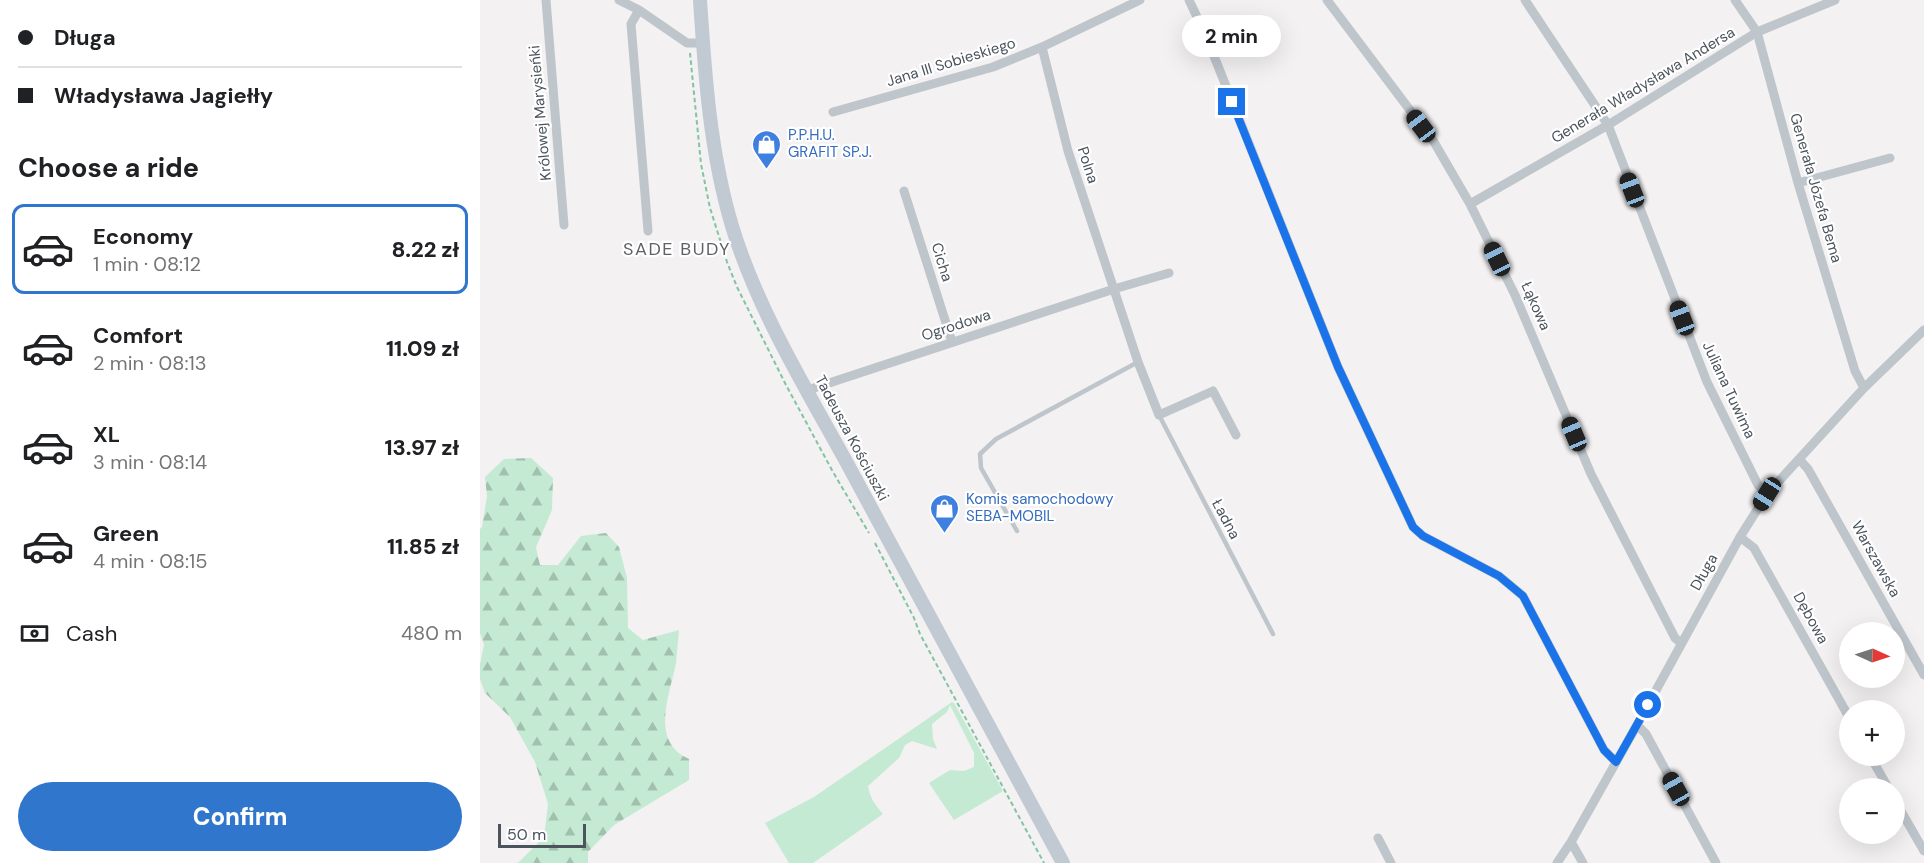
<!DOCTYPE html>
<html lang="en">
<head>
<meta charset="utf-8">
<style>
	:root { --surface:#fff; --page:#f2f2f2; --text:#202124; --muted:#757577; --line:#e0e0e0; --accent:#3076cd }
	body { margin:0; font-family:"DM Sans",sans-serif; background:var(--page); color:var(--text); height:100vh; display:flex; flex-direction:column; font-size:22px; white-space:nowrap }
	* { box-sizing:border-box; margin:0 }
	p { font-size:20px; color:var(--muted) }
	.icon { flex:none; width:33px; height:33px; fill:none; stroke:currentColor; stroke-width:2; stroke-linecap:round; stroke-linejoin:round }
	.map { position:relative; flex:1; overflow:hidden }
	.panel { display:flex; flex-direction:column; background:var(--surface); width:480px }
	.panel>* { flex:none }
	.banner { display:grid; align-content:center; height:132px; padding:0 18px; background:var(--surface) }
	.needle { width:39px; rotate:93deg }
	.tools { position:absolute; left:1359px; top:622px; display:grid; gap:12px }
	.tools a { display:grid; place-items:center; width:66px; height:66px; border-radius:50%; background:var(--surface); box-shadow:0 6px 24px #0002; font-size:30px }
	.scale { position:absolute; left:18px; bottom:15px; width:88px; box-sizing:border-box; padding-left:6px; border:3px solid #4b545c; border-top:0; font-size:16px; line-height:21px; white-space:nowrap; color:#4b545c; -webkit-text-stroke:4px #fff; paint-order:stroke }
	.end { position:absolute; width:27px; height:27px; margin:-14px; border:8px solid #1a73e8; background:#fff; box-shadow:0 0 0 3px #fff }
	.from { border-radius:50% }
	.bubble { position:absolute; height:42px; border-radius:21px; background:var(--surface); box-shadow:0 6px 24px #0002; font-size:20px; font-weight:800; line-height:42px; text-align:center }
	.car { position:absolute; width:18px; height:36px; margin:-18px -9px; border-radius:8px; box-shadow:0 0 4px 2px #0007; background:linear-gradient(#222 24%,#8ab4d8 0 40%,#222 0 76%,#8ab4d8 0 86%,#222 0) }
	.banner b { display:flex; align-items:center; gap:21px; height:57px; font-size:22px }
	.banner b+b { border-top:2px solid var(--line) }
	.banner i { width:15px; height:15px; background:var(--text) }
	ul { padding:0; list-style:none }
	li { display:flex; align-items:center; gap:18px; height:90px; margin:0 12px 9px; padding:0 6px; border:3px solid transparent; border-radius:12px }
	li div { flex:1 }
	li b { display:block; font-size:22px }
	li em { font-style:normal; font-weight:800 }
	li.selected { border-color:var(--accent) }
	li>.icon { width:54px; height:54px; stroke-width:1.5 }
	h2 { padding:0 18px; font-size:27px; line-height:72px }
	.pay { display:flex; align-items:center; gap:15px; height:66px; padding:0 18px; font-size:22px }
	.pay p { margin-inline-start:auto }
	.cta { display:flex; gap:12px; margin-top:auto; padding:12px 18px }
	.cta a { flex:1; height:69px; border-radius:36px; background:var(--accent); color:#fff; font-size:24px; font-weight:800; line-height:69px; text-align:center }
	main { display:flex; flex:1; min-height:0 }
	.map>svg:first-child { display:block }
	.green { fill:#c5ead3 }
	.forest { fill:url(#forest-firs) }
	.lines { fill:none; stroke-linecap:round; stroke-linejoin:round }
	.path { stroke:#81c4a3; stroke-width:2; stroke-dasharray:4.5 3; stroke-linecap:butt }
	.service { stroke:#bec5cb; stroke-width:4.5 }
	.minor { stroke:#bec5cb; stroke-width:9 }
	.secondary { stroke:#c1c9d2; stroke-width:14 }
	.route { stroke:#1a73e8; stroke-width:8 }
	.labels { text-anchor:middle; stroke-width:4.5; stroke-linejoin:round; paint-order:stroke }
	.street-label { font-size:15px; fill:#4b545c; stroke:#fff }
	.shop-label { font-size:15px; fill:#366cbe; stroke:#fff; text-anchor:start }
	.quarter-label { font-size:18px; letter-spacing:1.5px; fill:#5e6165; stroke:#fff }
</style>
</head>
<body>
<main>
<section class="panel">
<div class="banner">
<b><i class="from"></i>Długa</b>
<b><i></i>Władysława Jagiełły</b>
</div>
<h2>Choose a ride</h2>
<ul>
<li class="selected"><svg class="icon" aria-label="car" viewBox="0 0 24 24"><path d="M5 17H2v-5l4-1 3-4h7l3 4 3 1v5h-3M9 17h6M6 11h13"/><circle cx="7" cy="17" r="2"/><circle cx="17" cy="17" r="2"/></svg><div><b>Economy</b><p>1 min · 08:12</p></div><em>8.22 zł</em></li>
<li><svg class="icon" aria-label="car" viewBox="0 0 24 24"><path d="M5 17H2v-5l4-1 3-4h7l3 4 3 1v5h-3M9 17h6M6 11h13"/><circle cx="7" cy="17" r="2"/><circle cx="17" cy="17" r="2"/></svg><div><b>Comfort</b><p>2 min · 08:13</p></div><em>11.09 zł</em></li>
<li><svg class="icon" aria-label="car" viewBox="0 0 24 24"><path d="M5 17H2v-5l4-1 3-4h7l3 4 3 1v5h-3M9 17h6M6 11h13"/><circle cx="7" cy="17" r="2"/><circle cx="17" cy="17" r="2"/></svg><div><b>XL</b><p>3 min · 08:14</p></div><em>13.97 zł</em></li>
<li><svg class="icon" aria-label="car" viewBox="0 0 24 24"><path d="M5 17H2v-5l4-1 3-4h7l3 4 3 1v5h-3M9 17h6M6 11h13"/><circle cx="7" cy="17" r="2"/><circle cx="17" cy="17" r="2"/></svg><div><b>Green</b><p>4 min · 08:15</p></div><em>11.85 zł</em></li>
</ul>
<div class="pay"><svg class="icon" aria-label="cash" viewBox="0 0 24 24"><path d="M3 7h18v10H3z"/><circle cx="12" cy="12" r="2"/></svg>Cash<p>480 m</p></div>
<div class="cta"><a>Confirm</a></div>
</section>
<div class="map">
<svg width="1444" height="863" viewBox="0 0 1444 863">
	<defs>
		<pattern id="forest-firs" width="22" height="20" patternUnits="userSpaceOnUse" patternTransform="scale(1.5)"><rect width="22" height="20" fill="#c5ead3"/><path d="M5 1l3.5 6h-7zM16 11l3.5 6h-7z" fill="#a2c0ae"/></pattern>
	</defs>
	<rect width="100%" height="100%" fill="#f3f1f1"/>
	<path class="green" d="M472,702L474,703L523,791L474,820L449,783L470,770L484,771L494,767V753L470,705L467,712L452,724L453,739L457,749L432,741L425,745L419,758L388,786C390,798 395,805 403,814L333,863H309L285,823L334,797Z"/>
	<path class="forest" d="M51,458L73,478L72,510L56,547L60,565H78L101,536L126,533L139,547L147,578L148,628L163,640L199,630C198,641 197,652 196,663C190,694 169,742 209,759V780L134,825L108,852V863H38L64,837L68,804L55,762L30,717L5,693L0,679V664L4,645L0,633V529L2,527L7,496L5,477L24,459Z"/>
	<g class="lines">
		<path class="path" d="M210,53L221,164L230,208L247,262L257,287L306,385L353,472L389,533
			M395,543L434,618L440,634L564,863"/>
		<path class="service" d="M679,415L793,634
			M537,531L501,468L500,454L516,439L658,362"/>
		<path class="minor" d="M66,0L84,225
			M139,0L159,10L207,43H223
			M709,0L726,36L858,367L933,527L943,536L1019,576L1043,596L1124,750L1136,762
			M847,0L954,142L990,204L1035,295L1111,474L1195,638L1201,643
			M1045,0L1128,125L1227,382L1278,485L1287,494
			M1255,0L1277,32L1318,183L1375,371L1384,388
			M159,10L151,24L168,231
			M562,47L588,151L658,362L679,415L733,391L756,435
			M353,112L513,67L562,47L660,0
			M1318,183L1410,158
			M424,191L472,342
			M990,204L1128,125L1277,32L1355,0
			M328,390L634,289L689,273
			M1319,459L1328,469L1444,675
			M1260,537L1274,548L1370,719
			M1157,725L1166,734L1236,863
			M1390,756L1409,789
			M1414,799L1444,851
			M898,838L911,863
			M1091,842L1103,863
			M1077,863L1091,842L1157,725L1260,537L1287,494L1384,388L1444,330"/>
		<path class="secondary" d="M220,0C225,76 230,152 252,226C279,315 331,396 375,478C444,606 514,735 583,863"/>
	</g>
	<g class="lines">
		<path class="route" d="M752,102L858,367L933,527L943,536L1019,576L1043,596L1124,750L1136,762L1168,705"/>
	</g>
	<defs>
		<symbol id="shop-pin" viewBox="-11 -11 22 30"><path d="M0 17L-7.5 6A9.5 9.5 0 1 1 7.5 6Z" fill="#3f7fe0" stroke="#fff"/><path d="M-5-2.5h2.3a2.7 3.5 0 0 1 5.4 0H5L5.5 6h-11ZM-1.5-2.5h3a1.5 2.3 0 0 0-3 0Z" fill="#fff"/></symbol>
	</defs>
	<g fill-rule="evenodd">
		<use href="#shop-pin" x="270" y="128" width="33" height="45"/>
		<use href="#shop-pin" x="448" y="492" width="33" height="45"/>
	</g>
	<g class="labels">
		<g class="street-label">
			<text transform="translate(471 62) rotate(-17)" y="5">Jana III Sobieskiego</text>
			<text transform="translate(1163 85) rotate(-31)" y="5">Generała Władysława Andersa</text>
			<text transform="translate(60 113) rotate(-95)" y="5">Królowej Marysieńki</text>
			<text transform="translate(608 165) rotate(72)" y="5">Polna</text>
			<text transform="translate(1336 188) rotate(74)" y="5">Generała Józefa Bema</text>
			<text transform="translate(462 262) rotate(73)" y="5">Cicha</text>
			<text transform="translate(1056 306) rotate(66)" y="5">Łąkowa</text>
			<text transform="translate(476 325) rotate(-18)" y="5">Ogrodowa</text>
			<text transform="translate(1249 390) rotate(65)" y="5">Juliana Tuwima</text>
			<text transform="translate(372 438) rotate(62)" y="5">Tadeusza Kościuszki</text>
			<text transform="translate(746 519) rotate(62)" y="5">Ładna</text>
			<text transform="translate(1396 559) rotate(61)" y="5">Warszawska</text>
			<text transform="translate(1224 572) rotate(-61)" y="5">Długa</text>
			<text transform="translate(1331 618) rotate(61)" y="5">Dębowa</text>
		</g>
		<g class="shop-label">
			<text x="308" y="140">P.P.H.U.<tspan x="308" dy="17">GRAFIT SP.J.</tspan></text>
			<text x="486" y="504">Komis samochodowy<tspan x="486" dy="17">SEBA-MOBIL</tspan></text>
		</g>
		<g class="quarter-label">
			<text x="197" y="255">SADE BUDY</text>
		</g>
	</g>
</svg>
<div class="tools">
<a><svg class="needle" viewBox="-14 -14 28 28"><path d="M0-13l5 13h-10z" fill="#e53935"/><path d="M0 13l5-13h-10z" fill="#757577"/></svg></a>
<a>+</a>
<a>−</a>
</div>
<div class="scale">50 m</div>
<i class="end from" style="left:1168px;top:705px"></i>
<i class="end" style="left:752px;top:102px"></i>
<div class="bubble" style="left:702px;top:15px;width:99px">2 min</div>
<i class="car" style="left:941px;top:126px;rotate:323deg"></i>
<i class="car" style="left:1152px;top:190px;rotate:339deg"></i>
<i class="car" style="left:1017px;top:259px;rotate:334deg"></i>
<i class="car" style="left:1202px;top:318px;rotate:339deg"></i>
<i class="car" style="left:1094px;top:434px;rotate:337deg"></i>
<i class="car" style="left:1287px;top:494px;rotate:212deg"></i>
<i class="car" style="left:1196px;top:789px;rotate:331deg"></i>
</div>
</main>
</body>
</html>
